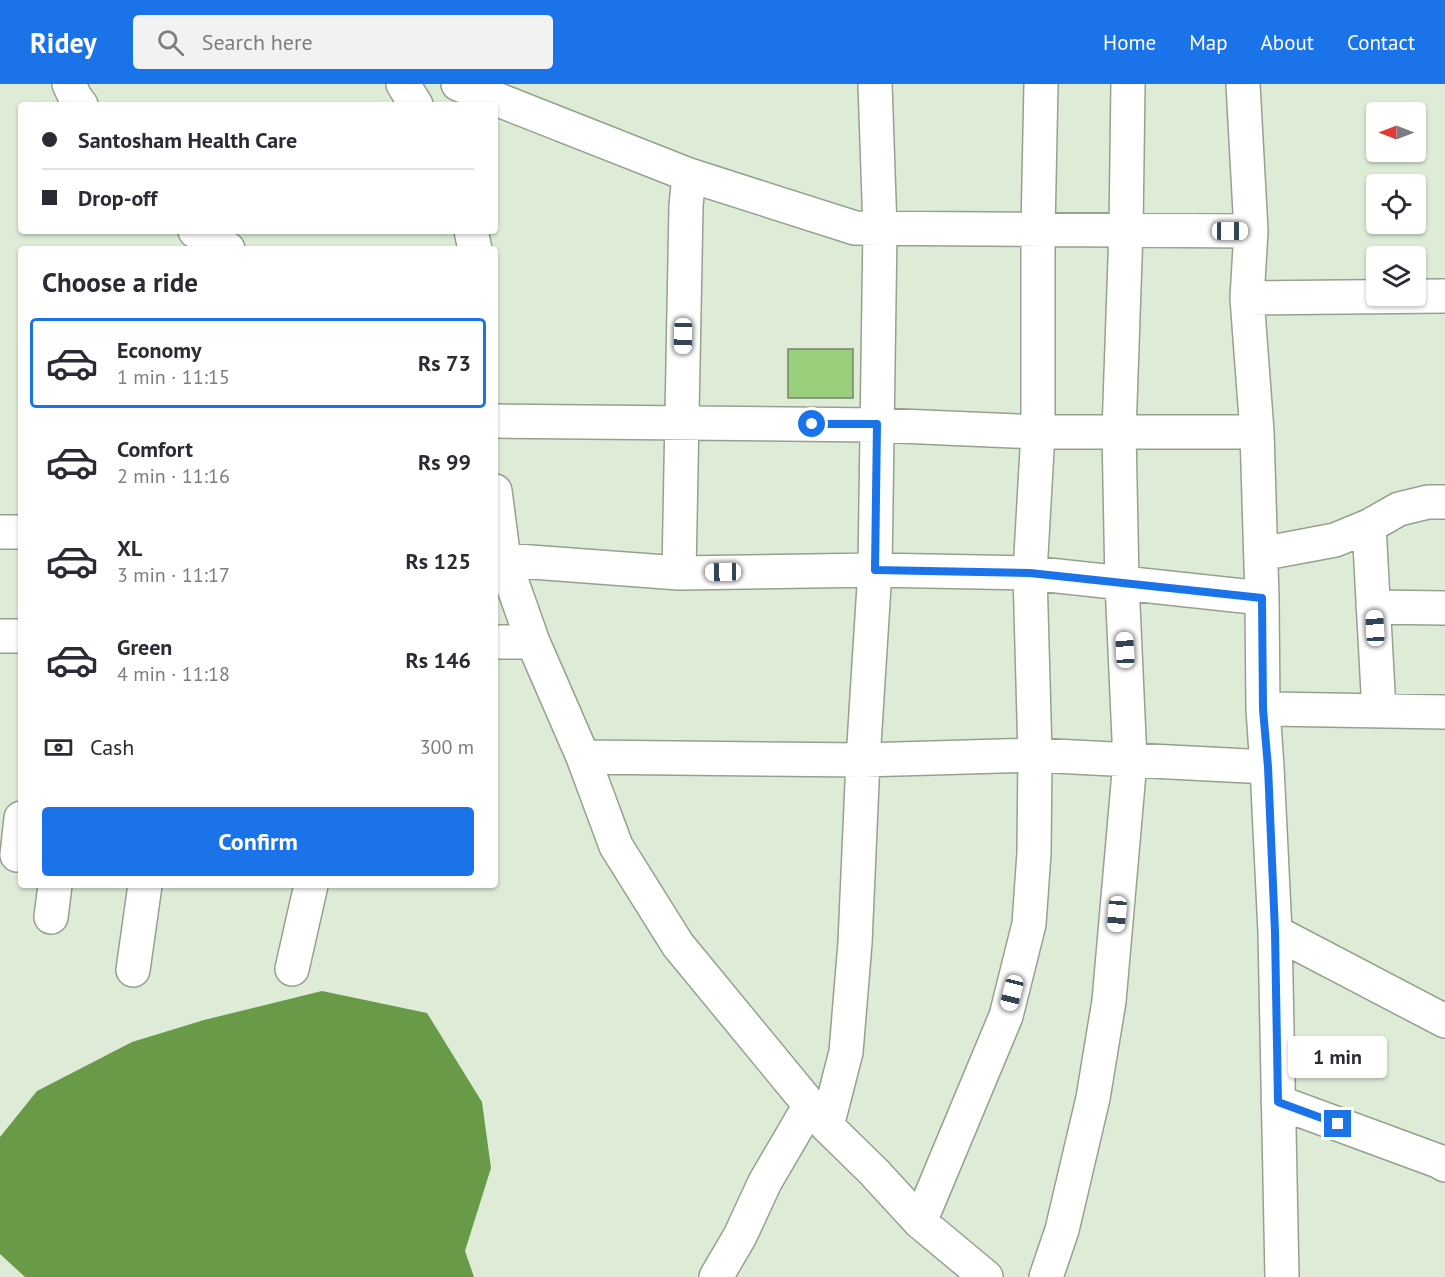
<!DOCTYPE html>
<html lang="en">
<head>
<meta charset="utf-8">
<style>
	:root { --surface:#fff; --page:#f2f2f3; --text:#2b2b33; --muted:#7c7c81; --line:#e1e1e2; --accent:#1a73e8 }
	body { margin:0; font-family:"PT Sans",sans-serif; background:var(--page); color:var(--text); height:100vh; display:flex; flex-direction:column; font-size:22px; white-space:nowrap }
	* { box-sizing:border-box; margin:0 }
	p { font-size:20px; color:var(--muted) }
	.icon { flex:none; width:33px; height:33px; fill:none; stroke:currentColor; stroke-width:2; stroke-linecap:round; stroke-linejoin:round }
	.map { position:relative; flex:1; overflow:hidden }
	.drawer { position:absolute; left:18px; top:162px; width:480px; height:642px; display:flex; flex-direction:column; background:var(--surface); border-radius:6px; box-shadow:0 2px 4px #0004 }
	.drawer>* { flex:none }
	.guide { position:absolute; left:18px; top:18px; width:480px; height:132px; border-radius:6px; box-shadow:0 2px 4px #0004; display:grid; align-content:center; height:132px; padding:0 24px; background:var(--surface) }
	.needle { width:39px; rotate:270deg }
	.controls { position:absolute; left:1366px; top:18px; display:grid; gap:12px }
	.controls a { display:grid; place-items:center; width:60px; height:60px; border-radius:6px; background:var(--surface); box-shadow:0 2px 4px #0004; font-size:30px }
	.end { position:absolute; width:27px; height:27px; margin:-14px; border:8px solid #1a73e8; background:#fff; box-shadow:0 0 0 3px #fff }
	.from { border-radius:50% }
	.bubble { position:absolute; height:42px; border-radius:6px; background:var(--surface); box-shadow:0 2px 4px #0004; font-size:20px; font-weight:700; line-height:42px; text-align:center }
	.car { position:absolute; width:18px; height:36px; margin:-18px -9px; border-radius:8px; box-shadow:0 0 4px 2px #0007; background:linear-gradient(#fff 24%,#345 0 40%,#fff 0 76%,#345 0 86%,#fff 0) }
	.guide b { display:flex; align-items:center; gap:21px; height:57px; font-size:22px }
	.guide b+b { border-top:2px solid var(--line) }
	.guide i { width:15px; height:15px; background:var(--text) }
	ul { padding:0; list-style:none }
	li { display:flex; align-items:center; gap:18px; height:90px; margin:0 12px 9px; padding:0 12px; border:3px solid transparent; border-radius:6px }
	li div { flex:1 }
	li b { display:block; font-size:22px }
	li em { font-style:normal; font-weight:700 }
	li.selected { border-color:var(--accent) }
	li>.icon { width:54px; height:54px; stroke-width:1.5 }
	h2 { padding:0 24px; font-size:27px; line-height:72px }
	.pay { display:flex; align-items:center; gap:15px; height:66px; padding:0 24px; font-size:22px }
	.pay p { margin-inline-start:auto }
	.button { display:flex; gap:12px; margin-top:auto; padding:12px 24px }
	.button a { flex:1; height:69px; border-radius:6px; background:var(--accent); color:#fff; font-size:24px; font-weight:700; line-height:69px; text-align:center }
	header { display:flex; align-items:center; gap:36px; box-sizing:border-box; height:84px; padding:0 30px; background:var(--accent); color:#fff }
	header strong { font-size:28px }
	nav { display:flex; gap:33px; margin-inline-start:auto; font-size:21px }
	.search { width:420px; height:54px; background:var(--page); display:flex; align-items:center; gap:15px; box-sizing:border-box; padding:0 21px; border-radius:6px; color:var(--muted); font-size:22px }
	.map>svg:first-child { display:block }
	.water { fill:#689a48 }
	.building { fill:#9acf7b; stroke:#768270; stroke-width:1.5 }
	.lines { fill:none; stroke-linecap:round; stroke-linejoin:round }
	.minor-casing { stroke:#95a18e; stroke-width:36 }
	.minor { stroke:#fff; stroke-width:33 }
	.route { stroke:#1a73e8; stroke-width:8 }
</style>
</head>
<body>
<header>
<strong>Ridey</strong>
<div class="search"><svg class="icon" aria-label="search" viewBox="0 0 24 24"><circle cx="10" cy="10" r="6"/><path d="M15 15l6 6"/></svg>Search here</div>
<nav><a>Home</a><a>Map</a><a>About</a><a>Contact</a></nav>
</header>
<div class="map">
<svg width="1445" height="1193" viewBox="0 0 1445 1193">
	<rect width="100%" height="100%" fill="#deecd7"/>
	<path class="water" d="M322,907L427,929L482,1018L491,1084L465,1167L474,1193H25L0,1170V1053L37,1007L132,958L204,936Z"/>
	<path class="building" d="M788,265H853V314H788Z"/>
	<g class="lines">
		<defs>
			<path id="minor" d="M69,0L75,13L81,21
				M403,0L416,21
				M458,0L689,91L855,144L1251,147
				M1243,0L1251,147L1247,214L1257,348L1262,514L1263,625L1267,683L1275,848L1282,1193
				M195,147L228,165
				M471,147L475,165
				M1247,214L1445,212
				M495,337L877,341L1038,348H1257
				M495,407L504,476L533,558L583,673L616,762L678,861L827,1042L874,1088L920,1138L986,1193
				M1369,442L1379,627
				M0,448H21
				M1261,470L1335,456L1369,442L1399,425L1428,418H1445
				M504,476L679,489L875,486L1030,489L1262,514
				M679,489L686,122L689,91
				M1373,523L1445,524
				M0,552H21
				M495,558H533
				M1263,625L1445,628
				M583,673L863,676L1035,671L1267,683
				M17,771L21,734
				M51,833L55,801
				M1275,848L1445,937
				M292,885L311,801
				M133,886L145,801
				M1278,1018L1438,1077L1445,1081
				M827,1042L846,968L855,859L863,676L875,486L880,145L875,0
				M920,1138L1006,932L1029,840L1034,769L1035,671L1030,489L1038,348V146L1041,0
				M716,1193L740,1152L765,1098L810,1021
				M1046,1193L1062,1146L1093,1014L1109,917L1130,677L1122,499L1119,348L1126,146L1128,0"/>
		</defs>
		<use href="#minor" class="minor-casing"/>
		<use href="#minor" class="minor"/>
	</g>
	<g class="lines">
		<path class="route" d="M812,340H877L875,486L1030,489L1262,514L1263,625L1268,683L1275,848L1278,1018L1338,1040"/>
	</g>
</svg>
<div class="controls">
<a><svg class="needle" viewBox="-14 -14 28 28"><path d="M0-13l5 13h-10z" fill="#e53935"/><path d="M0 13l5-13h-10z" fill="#7c7c81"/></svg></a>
<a><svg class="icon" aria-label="locate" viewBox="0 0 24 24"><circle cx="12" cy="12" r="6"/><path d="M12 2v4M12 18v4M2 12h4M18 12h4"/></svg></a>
<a><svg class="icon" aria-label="layers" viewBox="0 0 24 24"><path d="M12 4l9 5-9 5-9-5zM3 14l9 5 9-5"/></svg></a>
</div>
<i class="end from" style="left:812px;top:340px"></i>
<i class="end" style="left:1338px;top:1040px"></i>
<div class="bubble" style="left:1288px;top:952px;width:99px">1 min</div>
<i class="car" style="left:1230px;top:147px;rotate:90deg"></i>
<i class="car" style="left:683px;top:252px;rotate:181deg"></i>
<i class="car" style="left:723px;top:488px;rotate:269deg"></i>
<i class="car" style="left:1375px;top:544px;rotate:357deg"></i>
<i class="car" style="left:1125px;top:566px;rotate:357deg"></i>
<i class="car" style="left:1117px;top:830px;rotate:185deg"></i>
<i class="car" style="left:1012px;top:909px;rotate:194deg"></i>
<div class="guide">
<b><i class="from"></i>Santosham Health Care</b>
<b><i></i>Drop-off</b>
</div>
<section class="drawer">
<h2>Choose a ride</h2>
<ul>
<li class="selected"><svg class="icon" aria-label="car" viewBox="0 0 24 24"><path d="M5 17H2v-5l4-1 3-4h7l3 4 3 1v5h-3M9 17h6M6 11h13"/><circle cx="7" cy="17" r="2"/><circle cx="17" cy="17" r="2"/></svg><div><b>Economy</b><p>1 min · 11:15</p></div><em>Rs 73</em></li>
<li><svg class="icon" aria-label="car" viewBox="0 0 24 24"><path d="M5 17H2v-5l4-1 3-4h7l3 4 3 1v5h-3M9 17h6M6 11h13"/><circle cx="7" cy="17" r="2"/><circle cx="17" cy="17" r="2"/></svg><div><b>Comfort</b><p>2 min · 11:16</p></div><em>Rs 99</em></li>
<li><svg class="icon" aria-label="car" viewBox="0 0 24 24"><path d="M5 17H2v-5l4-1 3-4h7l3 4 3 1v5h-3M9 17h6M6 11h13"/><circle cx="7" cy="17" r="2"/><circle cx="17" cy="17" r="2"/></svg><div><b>XL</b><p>3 min · 11:17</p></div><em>Rs 125</em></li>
<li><svg class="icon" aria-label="car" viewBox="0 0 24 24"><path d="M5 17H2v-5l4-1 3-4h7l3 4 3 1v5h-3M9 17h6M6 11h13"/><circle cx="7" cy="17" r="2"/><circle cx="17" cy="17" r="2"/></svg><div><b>Green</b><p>4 min · 11:18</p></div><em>Rs 146</em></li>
</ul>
<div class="pay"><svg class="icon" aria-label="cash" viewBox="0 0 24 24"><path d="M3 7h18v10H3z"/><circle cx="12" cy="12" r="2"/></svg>Cash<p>300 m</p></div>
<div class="button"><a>Confirm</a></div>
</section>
</div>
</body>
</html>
